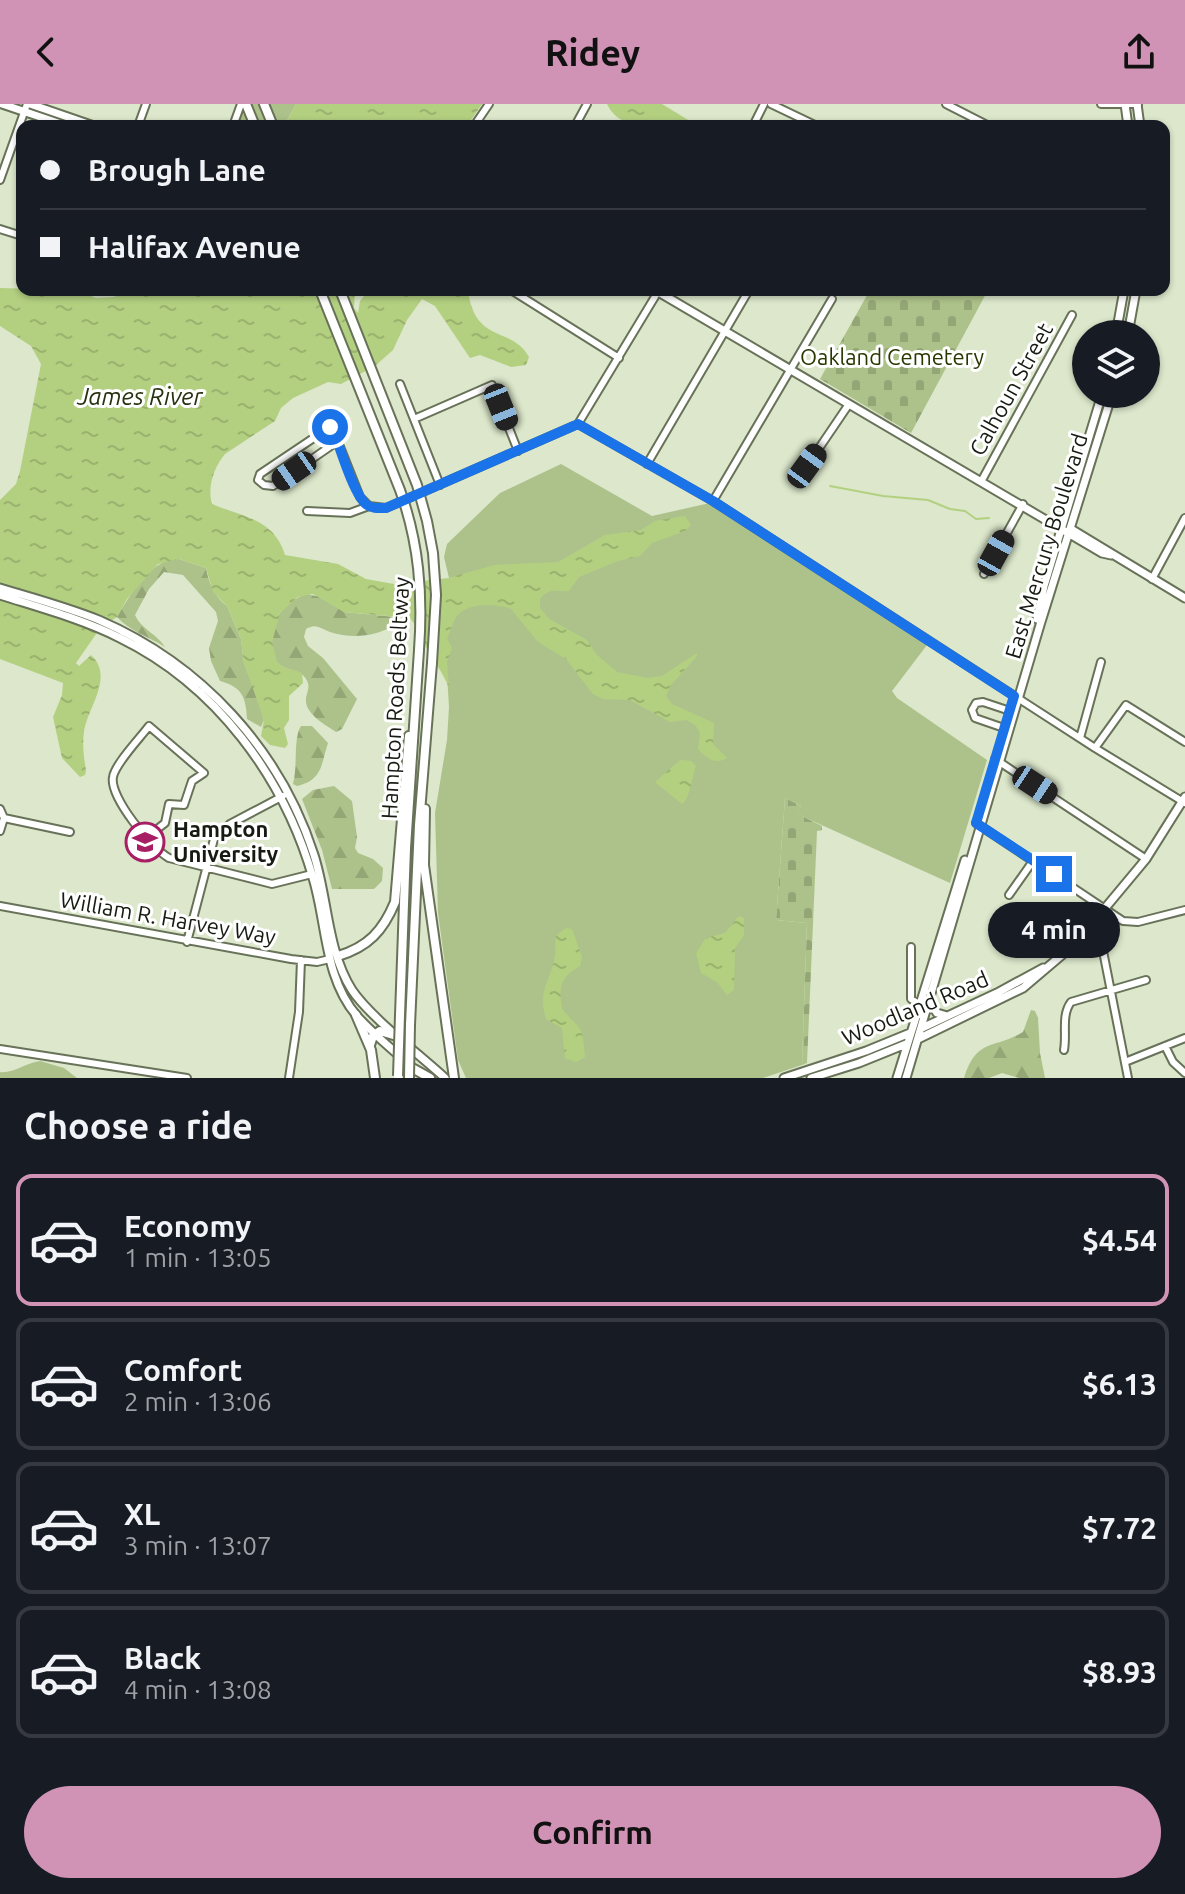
<!DOCTYPE html>
<html lang="en">
<head>
<meta charset="utf-8">
<style>
	:root { --surface:#171b24; --page:#20242c; --text:#f1f3f6; --muted:#9ea1a6; --line:#363941; --accent:#d093b5 }
	body { margin:0; font-family:Ubuntu,sans-serif; background:var(--page); color:var(--text); height:100vh; display:flex; flex-direction:column; font-size:30px; white-space:nowrap }
	* { box-sizing:border-box; margin:0 }
	p { font-size:26px; color:var(--muted) }
	.icon { flex:none; width:44px; height:44px; fill:none; stroke:currentColor; stroke-width:2; stroke-linecap:round; stroke-linejoin:round }
	.map { position:relative; height:974px; overflow:hidden }
	.side { display:flex; flex-direction:column; background:var(--surface); flex:1 }
	.side>* { flex:none }
	.top-card { position:absolute; left:16px; top:16px; width:1154px; height:176px; border-radius:16px; box-shadow:0 2px 6px #0004; display:grid; align-content:center; height:176px; padding:0 24px; background:var(--surface) }
	.buttons { position:absolute; left:1072px; top:216px; display:grid; gap:16px }
	.buttons a { display:grid; place-items:center; width:88px; height:88px; border-radius:50%; background:var(--surface); box-shadow:0 2px 6px #0004; font-size:40px }
	.end { position:absolute; width:36px; height:36px; margin:-18px; border:10px solid #1a73e8; background:#fff; box-shadow:0 0 0 4px #fff }
	.from { border-radius:50% }
	.bubble { position:absolute; height:56px; border-radius:28px; background:var(--surface); box-shadow:0 2px 6px #0004; font-size:26px; font-weight:600; line-height:56px; text-align:center }
	.car { position:absolute; width:24px; height:48px; margin:-24px -12px; border-radius:10px; box-shadow:0 0 6px 2px #0007; background:linear-gradient(#222 24%,#8ab4d8 0 40%,#222 0 76%,#8ab4d8 0 86%,#222 0) }
	.top-card b { display:flex; align-items:center; gap:28px; height:76px; font-size:30px }
	.top-card b+b { border-top:2px solid var(--line) }
	.top-card i { width:20px; height:20px; background:var(--text) }
	ul { padding:0; list-style:none }
	li { display:flex; align-items:center; gap:24px; height:132px; margin:0 16px 12px; padding:0 8px; border:4px solid var(--line); border-radius:16px }
	li div { flex:1 }
	li b { display:block; font-size:30px }
	li em { font-style:normal; font-weight:600 }
	li.current { border-color:var(--accent) }
	li>.icon { width:72px; height:72px; stroke-width:1.5 }
	h2 { padding:0 24px; font-size:36px; line-height:96px }
	.cta { display:flex; gap:16px; margin-top:auto; padding:16px 24px }
	.cta a { flex:1; height:92px; border-radius:48px; background:var(--accent); color:#111; font-size:32px; font-weight:600; line-height:92px; text-align:center }
	header { display:flex; justify-content:space-between; align-items:center; height:104px; padding:0 24px; background:var(--accent); color:#111; font-size:36px; font-weight:600 }
	.map>svg:first-child { display:block }
	.green { fill:#adc28a }
	.forest { fill:url(#forest-firs) }
	.cemetery { fill:url(#cemetery-stones) }
	.water { fill:url(#water-ripples) }
	.lines { fill:none; stroke-linecap:round; stroke-linejoin:round }
	.stream { stroke:#b3d081; stroke-width:2 }
	.minor-casing { stroke:#687259; stroke-width:10 }
	.major-casing { stroke:#687259; stroke-width:11 }
	.highway-casing { stroke:#687259; stroke-width:12 }
	.minor { stroke:#fff; stroke-width:6 }
	.major { stroke:#fff; stroke-width:7 }
	.highway { stroke:#fff; stroke-width:8 }
	.highway-bridge-casing { stroke:#687259; stroke-width:12; stroke-linecap:butt }
	.highway-bridge { stroke:#fff; stroke-width:8 }
	.route { stroke:#1a73e8; stroke-width:10 }
	.labels { text-anchor:middle; stroke-width:6; stroke-linejoin:round; paint-order:stroke }
	.park-label { font-size:22px; fill:#283800; stroke:#fff }
	.street-label { font-size:22px; fill:#161a10; stroke:#fff }
	.poi-label { font-size:22px; font-weight:bold; fill:#161a10; stroke:#fff; text-anchor:start }
	.water-label { font-size:24px; font-style:italic; fill:#273211; stroke:#fff }
</style>
</head>
<body>
<header><svg class="icon" aria-label="back" viewBox="0 0 24 24"><path d="M15 5l-7 7 7 7"/></svg>Ridey<svg class="icon" aria-label="share" viewBox="0 0 24 24"><path d="M12 15V3M7 8l5-5 5 5M5 13v7h14v-7"/></svg></header>
<div class="map">
<svg width="1185" height="974" viewBox="0 0 1185 974">
	<defs>
		<pattern id="forest-firs" width="22" height="20" patternUnits="userSpaceOnUse" patternTransform="scale(2)"><rect width="22" height="20" fill="#adc28a"/><path d="M5 1l3.5 6h-7zM16 11l3.5 6h-7z" fill="#94a676"/></pattern>
		<pattern id="cemetery-stones" width="16" height="16" patternUnits="userSpaceOnUse" patternTransform="scale(2)"><rect width="16" height="16" fill="#adc28a"/><path d="M2 7V4a2 2 0 0 1 4 0v3zM10 15v-3a2 2 0 0 1 4 0v3z" fill="#94a676"/></pattern>
		<pattern id="water-ripples" width="26" height="14" patternUnits="userSpaceOnUse" patternTransform="scale(2)"><rect width="26" height="14" fill="#b3d081"/><path d="M2 4q2-2 4 0t4 0M15 11q2-2 4 0t4 0" fill="none" stroke="#99b26e"/></pattern>
	</defs>
	<rect width="100%" height="100%" fill="#dce7cb"/>
	<path class="green" d="M240,0H296L284,22H232Z
		M561,360L652,412L710,399L927,541L892,587L897,594L987,656L950,779L795,709L801,702L785,694L776,816L807,819L802,961L763,974H466L458,956L438,809L435,709L447,636L449,603L445,538L456,511L464,471L449,474L444,453L447,440L500,389Z
		M40,957L64,964L77,974H0V968C12,970 26,959 40,957Z"/>
	<path class="forest" d="M170,455H179L206,464C208,477 215,494 227,502L241,535L244,559L258,595L264,616L261,623L247,615C246,593 242,583 220,577L211,557L209,544L218,517L216,508L183,471L164,468L149,485L135,511C142,526 157,530 165,543C149,533 128,526 117,513C130,491 146,464 170,455Z
		M305,490L322,493L344,508L395,513L394,521C376,533 351,535 330,528C320,524 316,519 306,525L304,533L308,542L323,554L357,595L342,625L336,628C327,622 307,611 306,598C305,589 312,584 306,575C300,565 290,568 280,561C266,550 271,521 280,509C287,501 296,494 305,490Z
		M301,622H312L328,639C321,660 323,676 297,682L293,680C298,662 293,634 301,622Z
		M334,682L352,697L357,733L355,744L358,749L373,755L383,764L382,777L374,785H332L322,746L302,695L313,686Z
		M1031,906L1035,907L1038,914L1040,949L1045,974H1019L1002,969L989,974H964C977,933 994,946 1023,928Z"/>
	<path class="cemetery" d="M870,186H988L911,329L820,275Z
		M785,694L801,702L796,709L822,722V726L817,727L807,959L802,961L807,819L776,816Z"/>
	<path class="water" d="M296,0H482L467,22H284Z
		M607,0H662L698,22C668,22 622,32 607,0Z
		M0,184L75,186L96,194L113,193L139,186H355L354,204L358,209L360,197L369,186H468C475,241 511,221 529,253L526,261L511,263L480,251L470,254L435,202L422,195L407,216L393,246L375,262L341,280L328,278L293,294L281,304L275,317L225,350C214,363 207,383 212,400C242,413 274,414 285,451L338,460L366,475L394,480L449,474L494,461L558,458L605,431L641,426L655,417L685,412L691,421L685,427L652,439L640,452L618,457L579,473L569,487C556,488 550,483 540,495V504L549,515L587,536L597,551L617,568L648,574L662,572L697,549V552L671,581L666,592L672,600L714,619L713,640L727,654C715,661 706,654 698,645L700,629L696,622L687,616L670,618L630,596L603,595L593,590L566,555L538,538L511,505C495,499 464,498 455,515C452,520 450,528 447,534L452,544L447,558L449,584C442,566 434,559 426,543C420,532 418,522 409,514L344,508L313,490L298,493L280,509L272,538L277,558L283,563L302,569L303,579L289,592V616L284,624L288,640L285,644L270,641L261,632L264,616L244,559L241,535L227,502L213,488L206,464L179,455L158,460L127,495L117,513L101,523L76,559L79,562L91,551C115,573 87,604 84,628C82,641 84,654 86,666L85,671L80,673L62,654L53,613L62,591L63,579L0,555V396L16,380L20,367L41,260L31,242L0,222Z
		M680,656L691,657L696,662C692,673 690,694 682,700L655,678Z
		M739,812L744,814V831L735,844L734,886L727,891L717,878L701,869L696,849L706,834L725,829Z
		M566,824L572,825L582,853L580,862C559,874 559,883 562,905C583,929 582,919 585,953L576,958L565,954L562,924L546,915C537,885 551,877 555,852C556,846 555,839 556,832Z"/>
	<g class="lines">
		<path class="stream" d="M830,382L883,392L928,396L950,405L965,407L976,415L989,414"/>
		<defs>
			<path id="minor" d="M771,0L817,22
				M946,0L989,22
				M1101,0H1138
				M138,22L146,0
				M233,22L241,0
				M474,22L489,0
				M575,22L587,0
				M753,22L764,0
				M0,76L27,0
				M0,125L22,132
				M511,186L619,254
				M400,280L440,381
				M414,315L492,281L518,347
				M578,320L713,397L1095,644L1185,699
				M338,337L273,382L264,381L258,376L260,370L330,323L333,325L360,393L369,402
				M647,360L749,186
				M807,362L849,300
				M982,376L1072,211
				M713,397L832,195
				M307,407L350,409L369,402L386,404L578,320L659,186
				M984,470L1023,400
				M1152,475L1185,414
				M1004,624L975,614L972,606L976,599L983,598L1010,607
				M1080,634L1101,558
				M1095,644L1126,601L1185,638
				M995,655L1146,755
				M0,705L4,714L0,727
				M4,714L70,728
				M976,719L1123,817L1138,818L1185,806
				M147,733L165,719L169,700L184,701L192,677L204,669L149,622C140,634 115,660 113,673C109,693 152,745 169,754L272,780L312,770
				M1009,791L1033,757
				M0,802L291,855L317,858L330,855
				M1090,822L1099,832L1102,842L1128,974
				M187,838L214,735L230,720L283,692
				M911,843V895L919,900
				M1165,942L1173,958L1185,969
				M0,945L187,974
				M1064,946C1067,930 1061,911 1071,898L1146,876
				M1125,958L1185,934
				M289,974L299,908L301,856"/>
			<path id="major" d="M2,0L67,22
				M30,0L94,22
				M1125,0L1128,22
				M1137,0L1140,22
				M655,186L1102,449L1111,451
				M1116,230L1124,186
				M1128,230L1136,186
				M1071,425L1185,494
				M0,484C33,494 67,503 99,516C201,560 280,645 314,751C328,794 327,847 352,886C370,913 419,950 445,974
				M0,491C41,504 82,515 120,534C216,581 284,673 313,774C327,820 324,874 357,912C373,930 393,946 411,962
				M1037,515L1044,482L1102,290
				M929,897L937,909L947,912
				M922,924L997,889L1043,864
				M918,935L1023,884L1076,839L1146,755L1185,693
				M784,974L866,947L910,929
				M811,974L859,959L906,940
				M897,974L965,756
				M906,974L1040,521L1112,290"/>
			<path id="highway" d="M246,0L255,22
				M264,0L273,22
				M425,705L424,761L454,974
				M338,852C368,843 383,827 395,798L409,632
				M356,911L371,946L375,974
				M400,911L406,744L419,546
				M410,921L419,721L432,559
				M370,941L373,932L380,927L400,933
				M414,965L430,974"/>
		</defs>
		<use href="#minor" class="minor-casing"/>
		<use href="#major" class="major-casing"/>
		<use href="#highway" class="highway-casing"/>
		<use href="#minor" class="minor"/>
		<use href="#major" class="major"/>
		<use href="#highway" class="highway"/>
		<defs>
			<path id="highway-bridge" d="M320,186L400,386C419,439 423,490 419,546
				M340,186L417,381L427,417L433,449L436,491L432,559
				M398,972L400,911
				M409,974L410,921"/>
		</defs>
		<use href="#highway-bridge" class="highway-bridge-casing"/>
		<use href="#highway-bridge" class="highway-bridge"/>
	</g>
	<g class="lines">
		<path class="route" d="M330,323L333,325C339,341 354,392 367,401C373,405 379,404 386,404L578,320L713,397L1014,592L976,719L1054,770"/>
	</g>
	<defs>
		<symbol id="university-ring" viewBox="-11 -11 22 22"><circle r="9.5" fill="#fff" stroke="#a71e65" stroke-width="1.5"/><path d="M0-5L7-2L0 1L-7-2ZM-4 1L0 2.5L4 1V4Q0 6-4 4Z" fill="#a71e65"/></symbol>
	</defs>
	<g fill-rule="evenodd">
		<use href="#university-ring" x="123" y="716" width="44" height="44"/>
	</g>
	<g class="labels">
		<g class="park-label">
			<text x="892" y="261">Oakland Cemetery</text>
		</g>
		<g class="street-label">
			<text transform="translate(1011 285) rotate(-61)" y="8">Calhoun Street</text>
			<text transform="translate(1046 442) rotate(-73)" y="8">East Mercury Boulevard</text>
			<text transform="translate(395 594) rotate(-87)" y="8">Hampton Roads Beltway</text>
			<text transform="translate(168 814) rotate(10)" y="8">William R. Harvey Way</text>
			<text transform="translate(915 904) rotate(-23)" y="8">Woodland Road</text>
		</g>
		<g class="poi-label">
			<text x="173" y="733">Hampton<tspan x="173" dy="25">University</tspan></text>
		</g>
		<g class="water-label">
			<text x="140" y="301">James River</text>
		</g>
	</g>
</svg>
<div class="buttons">
<a><svg class="icon" aria-label="layers" viewBox="0 0 24 24"><path d="M12 4l9 5-9 5-9-5zM3 14l9 5 9-5"/></svg></a>
</div>
<i class="end from" style="left:330px;top:323px"></i>
<i class="end" style="left:1054px;top:770px"></i>
<div class="bubble" style="left:988px;top:798px;width:132px">4 min</div>
<i class="car" style="left:501px;top:303px;rotate:158deg"></i>
<i class="car" style="left:807px;top:362px;rotate:36deg"></i>
<i class="car" style="left:294px;top:367px;rotate:235deg"></i>
<i class="car" style="left:996px;top:449px;rotate:29deg"></i>
<i class="car" style="left:1035px;top:681px;rotate:123deg"></i>
<div class="top-card">
<b><i class="from"></i>Brough Lane</b>
<b><i></i>Halifax Avenue</b>
</div>
</div>
<section class="side">
<h2>Choose a ride</h2>
<ul>
<li class="current"><svg class="icon" aria-label="car" viewBox="0 0 24 24"><path d="M5 17H2v-5l4-1 3-4h7l3 4 3 1v5h-3M9 17h6M6 11h13"/><circle cx="7" cy="17" r="2"/><circle cx="17" cy="17" r="2"/></svg><div><b>Economy</b><p>1 min · 13:05</p></div><em>$4.54</em></li>
<li><svg class="icon" aria-label="car" viewBox="0 0 24 24"><path d="M5 17H2v-5l4-1 3-4h7l3 4 3 1v5h-3M9 17h6M6 11h13"/><circle cx="7" cy="17" r="2"/><circle cx="17" cy="17" r="2"/></svg><div><b>Comfort</b><p>2 min · 13:06</p></div><em>$6.13</em></li>
<li><svg class="icon" aria-label="car" viewBox="0 0 24 24"><path d="M5 17H2v-5l4-1 3-4h7l3 4 3 1v5h-3M9 17h6M6 11h13"/><circle cx="7" cy="17" r="2"/><circle cx="17" cy="17" r="2"/></svg><div><b>XL</b><p>3 min · 13:07</p></div><em>$7.72</em></li>
<li><svg class="icon" aria-label="car" viewBox="0 0 24 24"><path d="M5 17H2v-5l4-1 3-4h7l3 4 3 1v5h-3M9 17h6M6 11h13"/><circle cx="7" cy="17" r="2"/><circle cx="17" cy="17" r="2"/></svg><div><b>Black</b><p>4 min · 13:08</p></div><em>$8.93</em></li>
</ul>
<div class="cta"><a>Confirm</a></div>
</section>
</body>
</html>
